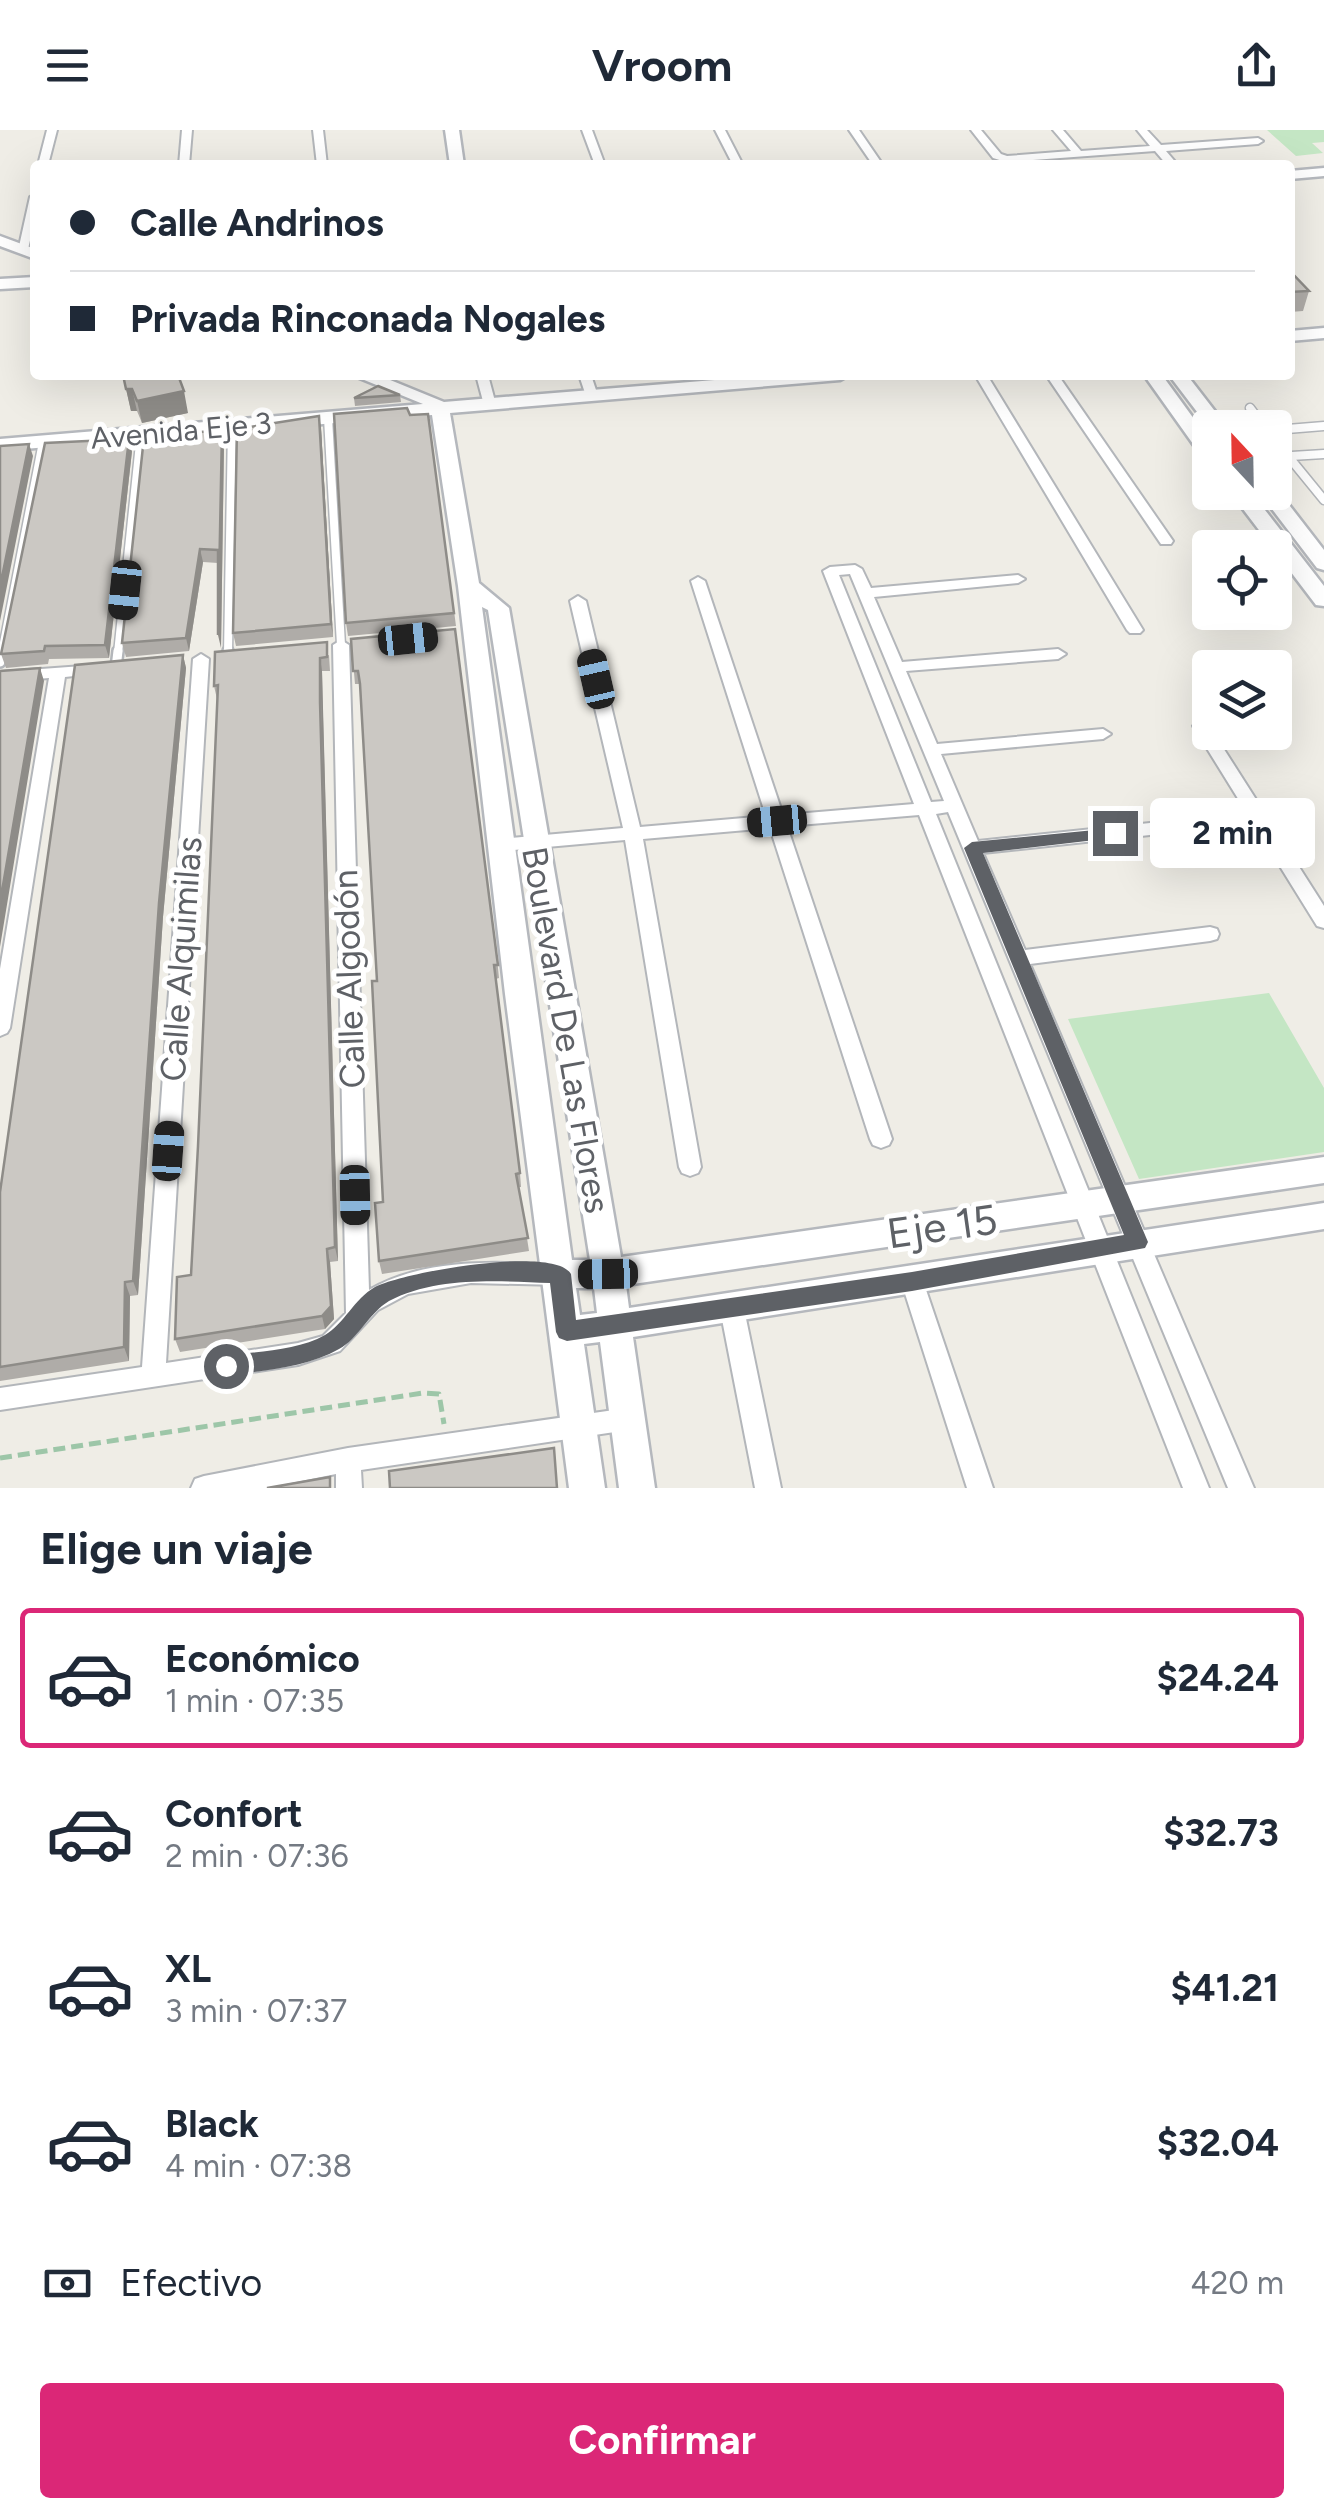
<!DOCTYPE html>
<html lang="es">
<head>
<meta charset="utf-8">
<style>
	:root { --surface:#fff; --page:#f2f2f3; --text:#1f2937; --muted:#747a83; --line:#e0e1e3; --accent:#db2777 }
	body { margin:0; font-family:Figtree,sans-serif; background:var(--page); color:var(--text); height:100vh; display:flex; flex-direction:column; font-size:38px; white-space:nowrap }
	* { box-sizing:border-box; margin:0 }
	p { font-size:32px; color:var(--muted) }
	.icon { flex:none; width:55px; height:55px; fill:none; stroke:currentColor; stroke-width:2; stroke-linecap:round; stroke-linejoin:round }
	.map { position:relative; height:1358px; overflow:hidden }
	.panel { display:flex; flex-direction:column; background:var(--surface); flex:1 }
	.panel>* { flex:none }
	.top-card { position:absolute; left:30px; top:30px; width:1265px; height:220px; border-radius:10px; box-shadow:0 10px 40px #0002; display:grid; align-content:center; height:220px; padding:0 40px; background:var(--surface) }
	.needle { width:65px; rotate:338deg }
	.buttons { position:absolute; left:1192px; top:280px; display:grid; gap:20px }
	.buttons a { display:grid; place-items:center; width:100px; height:100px; border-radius:10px; background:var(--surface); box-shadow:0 10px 40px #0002; font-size:50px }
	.end { position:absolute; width:45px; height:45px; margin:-22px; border:12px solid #5e6166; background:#fff; box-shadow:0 0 0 5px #fff }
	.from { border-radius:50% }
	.bubble { position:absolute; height:70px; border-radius:10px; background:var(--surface); box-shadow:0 10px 40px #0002; font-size:32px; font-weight:700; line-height:70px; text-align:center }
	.car { position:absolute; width:30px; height:60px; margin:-30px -15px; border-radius:12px; box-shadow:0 0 8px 2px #0007; background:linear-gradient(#222 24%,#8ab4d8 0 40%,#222 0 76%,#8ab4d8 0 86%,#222 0) }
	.top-card b { display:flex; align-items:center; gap:35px; height:95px; font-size:38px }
	.top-card b+b { border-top:2px solid var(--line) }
	.top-card i { width:25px; height:25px; background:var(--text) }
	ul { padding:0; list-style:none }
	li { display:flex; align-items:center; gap:30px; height:140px; margin:0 20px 15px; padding:0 20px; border:5px solid transparent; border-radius:10px }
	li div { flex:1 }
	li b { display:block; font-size:38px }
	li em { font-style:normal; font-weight:700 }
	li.selected { border-color:var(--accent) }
	li>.icon { width:90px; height:90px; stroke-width:1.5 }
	h2 { padding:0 40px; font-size:45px; line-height:120px }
	.pay { display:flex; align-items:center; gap:25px; height:110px; padding:0 40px; font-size:38px }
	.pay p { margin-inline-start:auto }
	.primary-button { display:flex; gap:20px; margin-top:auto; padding:20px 40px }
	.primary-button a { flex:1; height:115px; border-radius:10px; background:var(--accent); color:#fff; font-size:40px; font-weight:700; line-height:115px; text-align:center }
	header { display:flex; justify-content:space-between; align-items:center; height:130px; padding:0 40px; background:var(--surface); font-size:45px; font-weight:700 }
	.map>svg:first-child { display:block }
	.green { fill:#c4e6c4 }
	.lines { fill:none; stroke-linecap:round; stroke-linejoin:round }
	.lane-far1-casing { stroke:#b3b6ba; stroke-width:11 }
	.lane-casing { stroke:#b3b6ba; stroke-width:14 }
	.street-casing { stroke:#b3b6ba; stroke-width:4 }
	.secondary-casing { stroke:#b5b8bd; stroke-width:5 }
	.path { stroke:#9dc6a8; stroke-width:5; stroke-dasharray:12 6; stroke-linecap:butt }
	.lane-far1 { stroke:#fff; stroke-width:8 }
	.lane { stroke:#fff; stroke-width:9 }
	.street { fill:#fff; fill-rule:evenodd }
	.secondary { fill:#fff; fill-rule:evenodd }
	.wall { fill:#afaca8 }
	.shaded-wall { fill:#8e8c88 }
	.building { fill:#cbc8c3; stroke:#8e8c88; stroke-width:2.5 }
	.route { fill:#5e6166 }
	.labels { text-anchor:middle; stroke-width:10; stroke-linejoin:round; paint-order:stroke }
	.far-street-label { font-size:30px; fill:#5e6166; stroke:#fff }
	.street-label { font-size:35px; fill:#5e6166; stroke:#fff }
	.near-street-label { font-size:42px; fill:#5e6166; stroke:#fff }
</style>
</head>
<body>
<header><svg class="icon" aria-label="menu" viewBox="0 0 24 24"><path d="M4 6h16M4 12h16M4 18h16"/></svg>Vroom<svg class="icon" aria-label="share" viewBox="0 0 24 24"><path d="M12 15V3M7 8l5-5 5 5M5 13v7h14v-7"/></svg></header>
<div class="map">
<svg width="1324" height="1358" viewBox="0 0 1324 1358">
	<rect width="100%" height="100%" fill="#efede6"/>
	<path class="green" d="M1267,0H1324V12L1312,13L1323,23L1296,26Z
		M1269,863L1324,958V1022L1139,1049L1068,889Z"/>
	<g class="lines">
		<defs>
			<path id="lane-far1" d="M1250,278L1265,298
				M328,288L341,515
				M1275,300L1324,296
				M1275,310L1324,370
				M1275,327L1324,324
				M2,523L43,312
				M118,523L141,304
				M228,523L232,296"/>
			<path id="lane" d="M228,527V521
				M0,532L2,521
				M116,538L118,521"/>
			<path id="street" d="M47,0H57L48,35H38Z
				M182,0H192L189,35H179Z
				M313,0H323L327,35H317Z
				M582,0H592L605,35H595Z
				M715,0H725L743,35H733Z
				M849,0H859L883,35H873Z
				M971,0H981L1001,24L1007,26L1071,21L1053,0H1063L1081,21L1150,16L1137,0H1147L1161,15L1258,8L1263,11L1258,14L1166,21L1178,35H1167L1155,21L1006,32L993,28Z
				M35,64V89L28,119L18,121L30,67Z
				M476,245H488L496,275L495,278H485L484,275Z
				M579,245H591L598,266L597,269H587Z
				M975,245H987L1143,500L1140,503H1130L1127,500Z
				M1046,245H1058L1173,411L1171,414H1161Z
				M855,435L862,439L871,458L1018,445L1025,449L1018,453L874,467L902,532L1058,519L1066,524L1058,529L906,541L937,614L1103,599L1111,604L1103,609L941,624L978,711L1150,693L1159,699L1150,705L983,723L1025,820L1210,797L1217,799L1219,804L1217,809L1210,811L1030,834L1254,1358H1228L948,682L936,684L1209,1358H1183L919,685L787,696L892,1009L889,1015L881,1018L873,1015L870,1009L770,698L643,709L701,1037L698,1043L690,1046L682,1043L679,1037L625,710L501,721L492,715L501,709L623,698L570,471L578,466L586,471L640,697L766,686L691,451L698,447L705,451L783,685L914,674L823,441L830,437ZM850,444L944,671L931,672L839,445Z
				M341,510L349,515L369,1160C426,1127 496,1132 560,1135L568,1138L571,1145L568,1152L560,1155L471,1153L408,1164L378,1180L340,1221L298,1235L0,1280V1258L142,1237L193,529L201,524L209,529L166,1233L298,1213L323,1206L346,1183L333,515Z
				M96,535L102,537L104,540L102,543L65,547L10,898L7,903L0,906V839L49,548L0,552V542Z
				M1201,591L1207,592L1210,602H1213L1324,776V798L1317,796L1193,596Z
				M912,1141L920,1144L923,1151L993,1358H967L901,1151L904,1144Z
				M732,1169L740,1172L744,1179L781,1358H755L720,1179L724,1172Z
				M628,1278L637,1281L640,1289L637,1297L628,1300L361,1340L362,1358H336V1344L266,1358H191L195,1349L204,1346L348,1318Z"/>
			<path id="secondary" d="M445,0H459L464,35H450Z
				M1324,38V46L1290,49V41Z
				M0,106L35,119V129L0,116Z
				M35,147V157L0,159V149Z
				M1324,198V208L1290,211V201Z
				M352,245H378L444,272L775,245H849L840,250L450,283L479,453L509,478L621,1127L1324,1027V1053L626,1155L629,1178L1324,1073V1099L633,1207L655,1358H619L600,1212L584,1214L605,1358H569L505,864L458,456L432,285L0,321V309L423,274ZM482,477L488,480L590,1130H572ZM576,1158H594L597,1183L580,1185Z
				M1144,245H1162L1210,311V330L1203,328Z
				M1169,245H1187L1228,298L1210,299Z
				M1276,358L1324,420V440L1317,438L1259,362H1275Z
				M1230,362H1251L1324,456V476L1316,475Z"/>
		</defs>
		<use href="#lane-far1" class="lane-far1-casing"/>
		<use href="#lane" class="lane-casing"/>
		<use href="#street" class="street-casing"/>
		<use href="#secondary" class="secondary-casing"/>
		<path class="path" d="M0,1328L423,1263L439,1264L444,1294"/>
		<use href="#lane-far1" class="lane-far1"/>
		<use href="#lane" class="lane"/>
		<use href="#street" class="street"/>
		<use href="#secondary" class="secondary"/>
	</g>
	<path class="wall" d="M1290,141L1309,161L1303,181L1290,182Z
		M123,245L188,283L142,293L137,281H131Z
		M400,265L401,272L355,276L354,268Z
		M428,284L456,496L348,506L346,493L410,285Z
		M321,298L333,507L236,516L233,503Z
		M222,300L224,313L221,518L218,433L203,432L189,521L126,527L122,513Z
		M132,321L109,528L49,529L48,534L6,538L1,524Z
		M351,509L497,828L499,848L496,849L520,1043L521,1057H519L529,1121L382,1144L379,1131L383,1072L377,851L360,554H355Z
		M183,525L186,538L163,787L138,1165L130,1166L129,1231L0,1251V1062Z
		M329,525L330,541H322L323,586L338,1131L330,1132L334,1189L325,1199L180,1222L175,1209L191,1145L198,1016L217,569L214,556Z"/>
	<path class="shaded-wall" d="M126,259H132L137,281H131Z
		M184,261L188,283L142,293L137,271Z
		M319,286L321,298L333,507L331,494Z
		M222,300L224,313L221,518L218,505Z
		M129,309L132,321L109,528L105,515Z
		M29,314L33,326L0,491V457Z
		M200,419L203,432L189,521L186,508Z
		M183,525L186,538L163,787L138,1165L133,1151L159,773Z
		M320,528L322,541L338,1131L335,1117Z
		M40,538L44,551L0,817V773Z
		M327,1119L330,1132L334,1189L325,1199L322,1186Z
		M125,1152L130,1166L129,1231L124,1217Z"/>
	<path class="building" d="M1290,141L1309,161L1290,162Z
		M123,245H178L184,261L137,271L132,259H126Z
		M378,256L400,265L354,268Z
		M407,278L410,285L428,284L454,483L346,493L334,284Z
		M319,286L331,494L233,503L237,299Z
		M222,300L218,505V420L200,419L186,508L122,513L144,307Z
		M129,309L105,515L45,516L44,521L1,524L45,313Z
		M29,314L0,457V316Z
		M455,499L497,828L498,835H494L520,1043L516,1044L528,1108L379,1131L375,1073L383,1072L372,851H377L360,554L358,541H353L351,509Z
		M327,512V527L320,528V572L335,1117L327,1119L331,1176L322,1186L175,1209L177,1147L191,1145L198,1016L218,555L214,556L215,522Z
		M183,525L159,773L133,1151L125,1152L124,1217L0,1237V1062L75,535Z
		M40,538L0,773V541Z
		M554,1318L557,1358H390L389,1341Z
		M330,1347V1358H267Z"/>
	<path class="route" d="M1115,698L1123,703L1121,707L983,723L1148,1112L1145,1118L912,1161L567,1211L559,1208L556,1202L550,1153C500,1151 436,1146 389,1171C369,1183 358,1209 339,1219C306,1238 263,1240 226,1246L218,1243L215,1236L218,1229L226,1226C257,1221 297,1221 325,1205C344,1194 354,1169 375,1157C404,1142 555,1115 571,1144L576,1190L912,1142L1124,1105L964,718L972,712Z"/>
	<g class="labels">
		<g class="far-street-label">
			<text transform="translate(181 301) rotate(-5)" y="10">Avenida Eje 3</text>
		</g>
		<g class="street-label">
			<text transform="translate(181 829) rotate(-86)" y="12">Calle Alquimilas</text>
			<text transform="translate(349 849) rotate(-92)" y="12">Calle Algodón</text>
			<text transform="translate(566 900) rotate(80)" y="12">Boulevard De Las Flores</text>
		</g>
		<g class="near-street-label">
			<text transform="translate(942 1096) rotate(-8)" y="15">Eje 15</text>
		</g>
	</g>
</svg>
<div class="buttons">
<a><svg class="needle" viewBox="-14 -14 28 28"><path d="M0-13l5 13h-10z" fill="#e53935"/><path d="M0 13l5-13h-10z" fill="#747a83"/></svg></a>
<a><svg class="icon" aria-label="locate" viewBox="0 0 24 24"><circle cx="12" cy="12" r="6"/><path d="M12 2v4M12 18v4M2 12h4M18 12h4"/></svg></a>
<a><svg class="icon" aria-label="layers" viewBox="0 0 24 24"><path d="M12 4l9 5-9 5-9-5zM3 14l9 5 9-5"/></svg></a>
</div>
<i class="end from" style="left:226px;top:1236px"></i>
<i class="end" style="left:1115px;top:703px"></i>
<div class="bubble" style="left:1150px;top:668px;width:165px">2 min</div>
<i class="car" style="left:125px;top:460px;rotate:186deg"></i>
<i class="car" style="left:408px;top:509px;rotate:84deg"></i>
<i class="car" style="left:596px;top:549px;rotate:347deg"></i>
<i class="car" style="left:777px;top:691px;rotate:265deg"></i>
<i class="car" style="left:168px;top:1021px;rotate:4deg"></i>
<i class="car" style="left:355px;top:1065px;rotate:179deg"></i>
<i class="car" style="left:608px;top:1144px;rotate:269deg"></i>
<div class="top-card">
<b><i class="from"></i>Calle Andrinos</b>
<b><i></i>Privada Rinconada Nogales</b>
</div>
</div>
<section class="panel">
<h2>Elige un viaje</h2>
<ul>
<li class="selected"><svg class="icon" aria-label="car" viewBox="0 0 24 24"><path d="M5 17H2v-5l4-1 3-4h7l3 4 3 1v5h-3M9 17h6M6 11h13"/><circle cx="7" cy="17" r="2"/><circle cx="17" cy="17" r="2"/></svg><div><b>Económico</b><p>1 min · 07:35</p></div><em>$24.24</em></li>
<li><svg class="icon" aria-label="car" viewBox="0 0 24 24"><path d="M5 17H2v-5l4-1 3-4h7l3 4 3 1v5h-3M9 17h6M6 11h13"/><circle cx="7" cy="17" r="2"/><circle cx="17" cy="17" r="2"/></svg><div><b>Confort</b><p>2 min · 07:36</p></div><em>$32.73</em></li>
<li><svg class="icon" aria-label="car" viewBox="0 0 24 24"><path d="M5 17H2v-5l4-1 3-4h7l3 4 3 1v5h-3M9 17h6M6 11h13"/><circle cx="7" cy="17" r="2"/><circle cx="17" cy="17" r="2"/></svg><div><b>XL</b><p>3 min · 07:37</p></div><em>$41.21</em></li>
<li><svg class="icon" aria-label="car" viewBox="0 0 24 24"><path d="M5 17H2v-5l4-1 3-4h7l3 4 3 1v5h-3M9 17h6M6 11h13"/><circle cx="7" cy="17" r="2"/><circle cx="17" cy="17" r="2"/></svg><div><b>Black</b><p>4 min · 07:38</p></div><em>$32.04</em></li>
</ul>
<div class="pay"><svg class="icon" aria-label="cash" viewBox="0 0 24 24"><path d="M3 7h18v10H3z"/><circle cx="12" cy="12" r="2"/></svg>Efectivo<p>420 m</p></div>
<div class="primary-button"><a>Confirmar</a></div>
</section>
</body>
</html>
